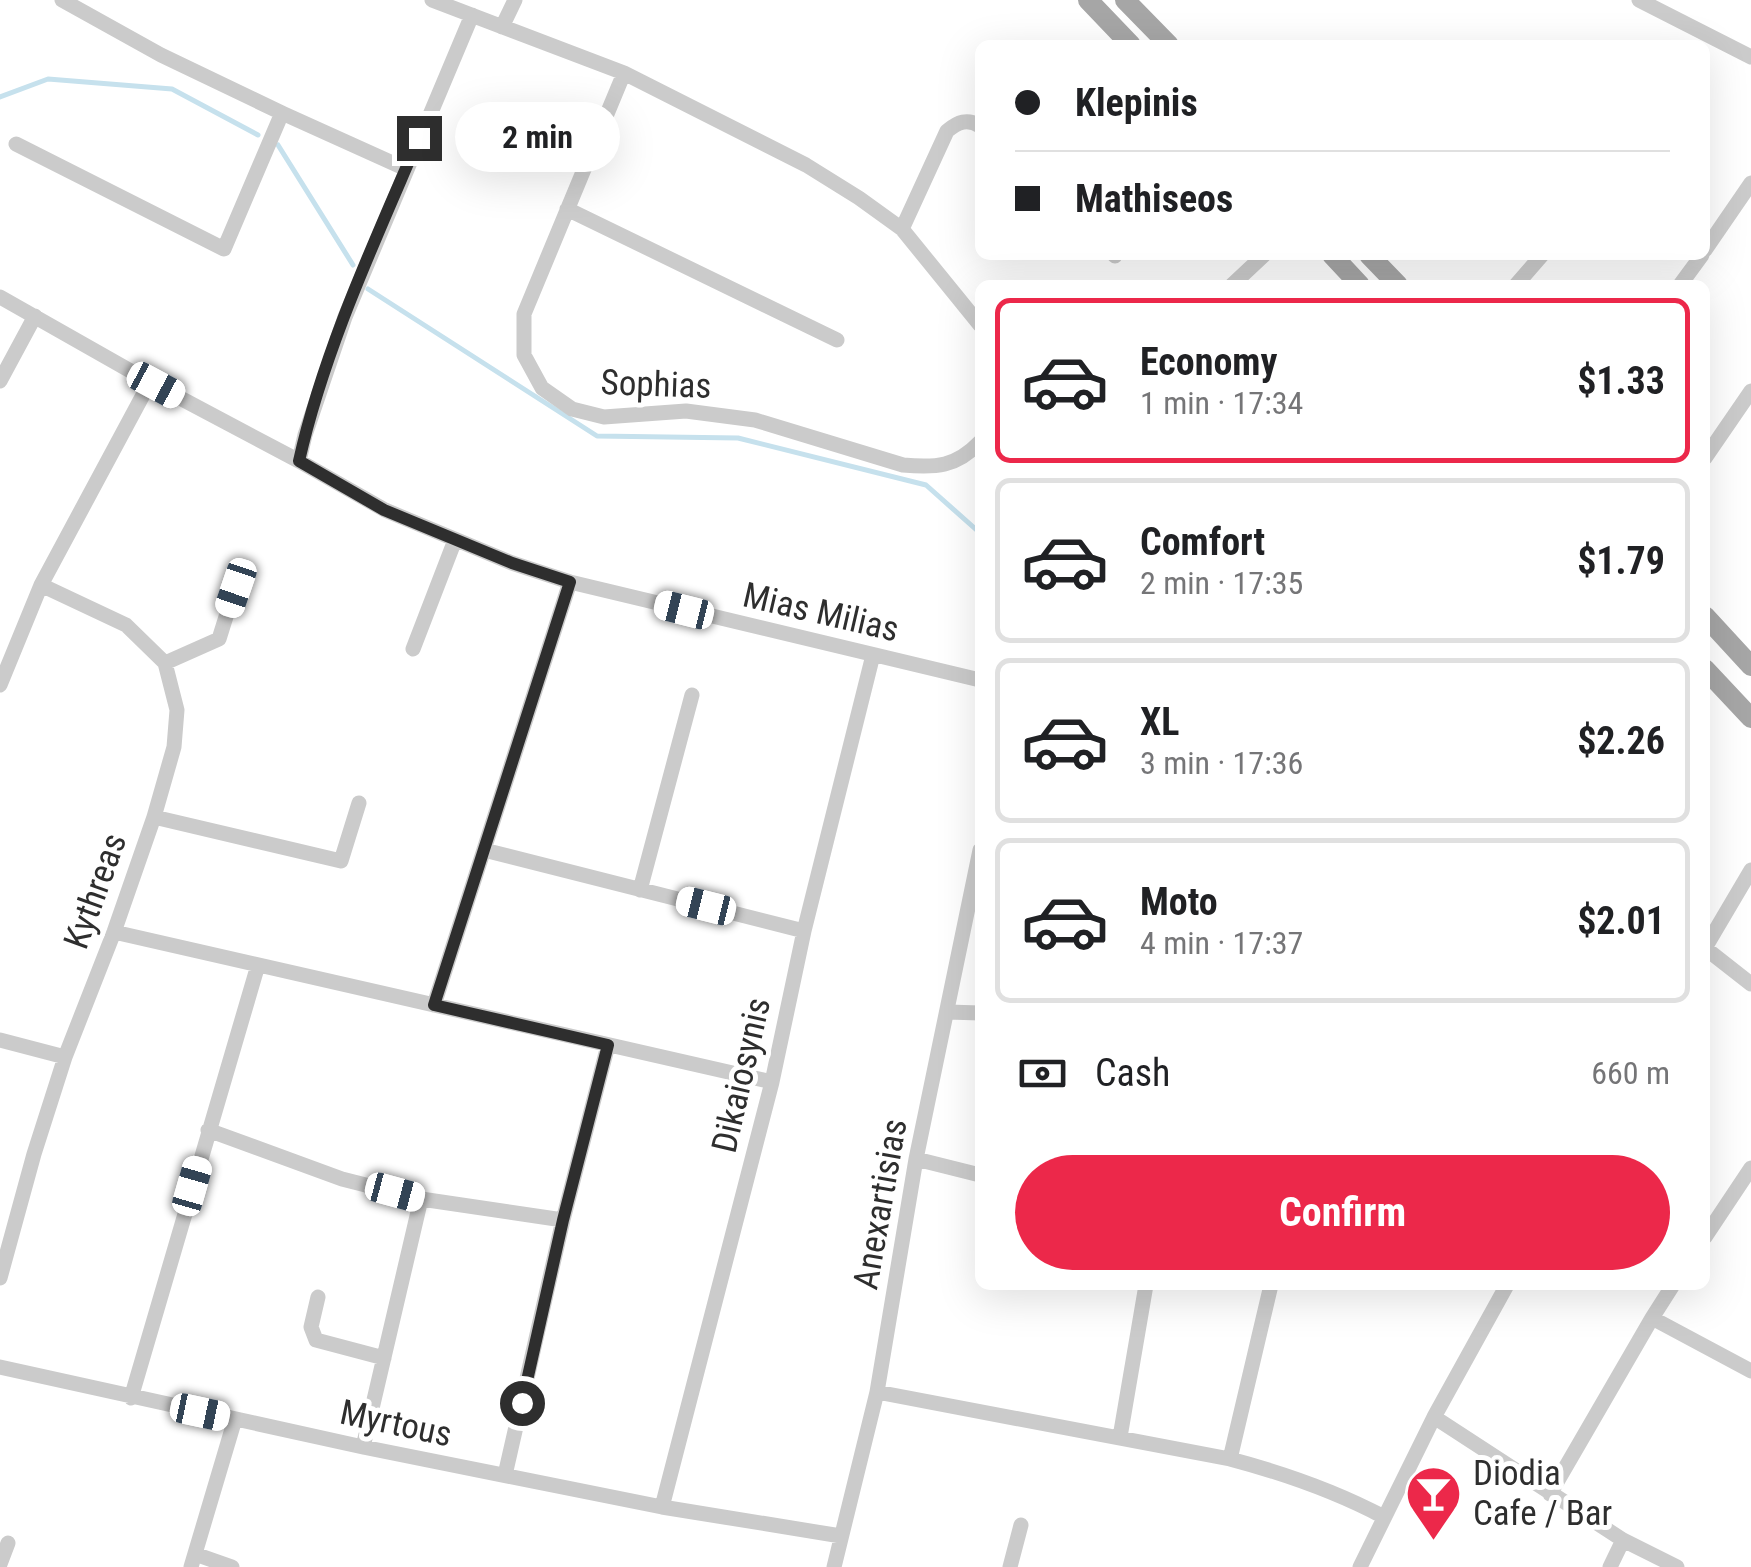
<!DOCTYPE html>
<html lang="en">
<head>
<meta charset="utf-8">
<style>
	:root { --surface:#fff; --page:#f6f6f6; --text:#202124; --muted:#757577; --line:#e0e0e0; --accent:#ec284a }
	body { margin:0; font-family:"Roboto Condensed",sans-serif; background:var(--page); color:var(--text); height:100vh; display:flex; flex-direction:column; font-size:38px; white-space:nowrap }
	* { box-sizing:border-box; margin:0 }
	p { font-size:32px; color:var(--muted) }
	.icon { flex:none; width:55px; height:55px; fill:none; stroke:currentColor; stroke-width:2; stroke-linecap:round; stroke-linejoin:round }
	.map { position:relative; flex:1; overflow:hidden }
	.sheet { position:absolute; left:975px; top:280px; width:735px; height:1010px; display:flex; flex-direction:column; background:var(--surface); border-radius:15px; box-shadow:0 10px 40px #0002 }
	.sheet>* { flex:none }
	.top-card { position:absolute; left:975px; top:40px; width:735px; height:220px; border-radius:15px; box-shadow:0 10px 40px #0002; display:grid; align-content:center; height:220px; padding:0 40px; background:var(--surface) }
	.end { position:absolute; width:45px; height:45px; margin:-22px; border:12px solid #2e2e2e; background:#fff; box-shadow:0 0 0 5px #fff }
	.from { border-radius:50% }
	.bubble { position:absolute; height:70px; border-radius:35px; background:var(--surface); box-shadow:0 10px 40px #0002; font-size:32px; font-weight:700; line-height:70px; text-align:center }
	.car { position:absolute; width:30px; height:60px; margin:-30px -15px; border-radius:12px; box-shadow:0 0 8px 2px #0007; background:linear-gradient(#fff 24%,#345 0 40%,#fff 0 76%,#345 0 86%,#fff 0) }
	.top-card b { display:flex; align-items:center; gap:35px; height:95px; font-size:38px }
	.top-card b+b { border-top:2px solid var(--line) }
	.top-card i { width:25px; height:25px; background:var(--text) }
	ul { padding:18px 0 0; list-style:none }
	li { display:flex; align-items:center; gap:30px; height:165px; margin:0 20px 15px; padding:0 20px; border:5px solid var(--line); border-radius:15px }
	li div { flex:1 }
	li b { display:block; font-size:38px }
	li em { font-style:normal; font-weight:700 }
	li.current { border-color:var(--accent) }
	li>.icon { width:90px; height:90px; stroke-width:1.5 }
	.pay { display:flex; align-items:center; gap:25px; height:110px; padding:0 40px; font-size:38px }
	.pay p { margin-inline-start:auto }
	.cta { display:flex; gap:20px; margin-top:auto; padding:20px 40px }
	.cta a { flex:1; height:115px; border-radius:60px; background:var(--accent); color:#fff; font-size:40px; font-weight:700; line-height:115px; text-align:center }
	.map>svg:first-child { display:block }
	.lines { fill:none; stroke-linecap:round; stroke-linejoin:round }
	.stream { stroke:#c6e1ed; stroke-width:5 }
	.minor { stroke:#cbcbcb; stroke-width:15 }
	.major { stroke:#a6a6a6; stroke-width:20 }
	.route { stroke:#2e2e2e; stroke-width:12 }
	.labels { text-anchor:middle; stroke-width:10; stroke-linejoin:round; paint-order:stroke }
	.street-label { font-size:35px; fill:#2e2e2e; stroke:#fff }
	.poi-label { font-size:35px; fill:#2e2e2e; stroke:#fff; text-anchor:start }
</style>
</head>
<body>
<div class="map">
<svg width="1751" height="1567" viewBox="0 0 1751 1567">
	<rect width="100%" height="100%" fill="#fff"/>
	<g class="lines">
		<path class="stream" d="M0,97L48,79L172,89L258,135
			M278,145L353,265
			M368,289L597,436L738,438L926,485L980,533"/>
		<path class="minor" d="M62,0L161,55L282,113L406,169
			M432,0L624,73L806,165L859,198L902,229L980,325
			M1639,0L1751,57
			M502,27L515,0
			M624,73L524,314V355L542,388L572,409L604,417L686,411L755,420L903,465C936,468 956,467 980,442
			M16,144L224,249L282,113
			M567,209L837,340
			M902,229L947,131C958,122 967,118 980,126
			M1705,250L1751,183
			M1114,255L1115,256
			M1232,285L1264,255
			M1516,285L1542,255
			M1680,285L1702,255
			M0,297L150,382L299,461L385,510L512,563L570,582L980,680
			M0,381L35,316
			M1705,458L1751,391
			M299,461L305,435L345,317L472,15
			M413,649L455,540
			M165,663L219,639L235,588
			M0,685L41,585L150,382
			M154,817L341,861L359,803
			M484,850L804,931
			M640,890L692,695
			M114,932L772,1082
			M1705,948L1751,870
			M1705,948L1751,984
			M434,1005L570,582
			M948,1012L980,1013
			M0,1040L65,1057
			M208,1130L342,1179L421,1199L563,1220
			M916,1159L980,1175
			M1705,1237L1751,1168
			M0,1278L34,1154L65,1057L114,932L154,817L174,747L177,710L165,663L126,625L41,585
			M318,1297L311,1327L316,1340L384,1358
			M1652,1318L1751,1371
			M0,1367L363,1447L662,1507L841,1536
			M877,1392L1230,1459C1283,1473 1335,1491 1384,1517
			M131,1398L258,965
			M1434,1417L1623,1540L1677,1567
			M1120,1437L1146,1285
			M363,1447L421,1199
			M1230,1459L1271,1285
			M505,1475L563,1220L608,1045
			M1550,1494L1652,1318L1673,1285
			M662,1507L772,1082L804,931L873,655
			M195,1554L232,1567
			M0,1564L8,1543
			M191,1567L235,1419
			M834,1567L877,1392L916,1159L980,850
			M1010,1567L1021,1525
			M1360,1567L1434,1417L1507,1285
			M1610,1567L1623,1540"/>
		<path class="major" d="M1088,0L1131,45
			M1125,0L1169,45
			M1332,255L1360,285
			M1369,255L1398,285
			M1705,616L1751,666
			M1705,669L1751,718"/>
	</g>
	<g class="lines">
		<path class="route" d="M419,138C374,243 324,350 299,461L384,510L512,563L570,582L434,1005L608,1045L563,1220L522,1403"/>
	</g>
	<defs>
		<symbol id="bar-pin" viewBox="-11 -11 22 30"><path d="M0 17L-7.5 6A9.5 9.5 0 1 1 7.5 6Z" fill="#ec284a" stroke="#fff"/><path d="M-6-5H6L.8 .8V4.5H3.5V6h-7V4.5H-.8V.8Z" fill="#fff"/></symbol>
	</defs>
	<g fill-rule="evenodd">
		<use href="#bar-pin" x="1402" y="1462" width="63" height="86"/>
	</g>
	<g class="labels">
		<g class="street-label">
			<text transform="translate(656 384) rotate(2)" y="12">Sophias</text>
			<text transform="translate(821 612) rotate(13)" y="12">Mias Milias</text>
			<text transform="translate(95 891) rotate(-70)" y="12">Kythreas</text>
			<text transform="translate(741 1075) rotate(-77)" y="12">Dikaiosynis</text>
			<text transform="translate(880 1204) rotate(-80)" y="12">Anexartisias</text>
			<text transform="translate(396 1423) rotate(12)" y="12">Myrtous</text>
		</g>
		<g class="poi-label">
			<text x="1473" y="1485">Diodia<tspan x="1473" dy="40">Cafe / Bar</tspan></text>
		</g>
	</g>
</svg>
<i class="end from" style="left:522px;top:1403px"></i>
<i class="end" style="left:419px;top:138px"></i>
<div class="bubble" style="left:455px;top:102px;width:165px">2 min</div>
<i class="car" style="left:156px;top:385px;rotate:118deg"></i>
<i class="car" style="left:236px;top:588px;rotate:199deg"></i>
<i class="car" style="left:684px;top:610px;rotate:284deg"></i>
<i class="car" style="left:706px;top:906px;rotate:284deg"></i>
<i class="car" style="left:192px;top:1186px;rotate:16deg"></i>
<i class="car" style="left:395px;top:1192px;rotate:105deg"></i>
<i class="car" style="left:200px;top:1412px;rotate:102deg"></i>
<div class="top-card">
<b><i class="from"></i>Klepinis</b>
<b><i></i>Mathiseos</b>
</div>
<section class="sheet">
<ul>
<li class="current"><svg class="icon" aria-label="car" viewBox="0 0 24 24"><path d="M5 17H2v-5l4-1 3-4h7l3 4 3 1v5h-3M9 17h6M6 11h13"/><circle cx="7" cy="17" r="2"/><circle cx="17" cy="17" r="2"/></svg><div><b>Economy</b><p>1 min · 17:34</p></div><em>$1.33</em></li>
<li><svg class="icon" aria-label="car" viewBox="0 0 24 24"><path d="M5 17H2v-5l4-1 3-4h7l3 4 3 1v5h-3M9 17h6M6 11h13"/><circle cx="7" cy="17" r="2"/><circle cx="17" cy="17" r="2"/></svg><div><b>Comfort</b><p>2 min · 17:35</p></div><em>$1.79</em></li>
<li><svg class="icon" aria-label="car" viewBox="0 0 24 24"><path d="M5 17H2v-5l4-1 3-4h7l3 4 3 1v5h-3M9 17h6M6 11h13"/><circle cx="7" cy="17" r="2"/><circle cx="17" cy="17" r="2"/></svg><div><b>XL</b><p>3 min · 17:36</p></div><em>$2.26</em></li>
<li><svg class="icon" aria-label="car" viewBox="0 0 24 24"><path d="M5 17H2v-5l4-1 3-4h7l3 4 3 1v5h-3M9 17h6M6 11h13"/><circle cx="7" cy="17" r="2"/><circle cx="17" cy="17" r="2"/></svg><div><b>Moto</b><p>4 min · 17:37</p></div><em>$2.01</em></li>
</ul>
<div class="pay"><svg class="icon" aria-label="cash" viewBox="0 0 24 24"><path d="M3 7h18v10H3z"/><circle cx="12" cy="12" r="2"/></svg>Cash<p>660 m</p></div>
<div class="cta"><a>Confirm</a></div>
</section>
</div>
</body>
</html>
